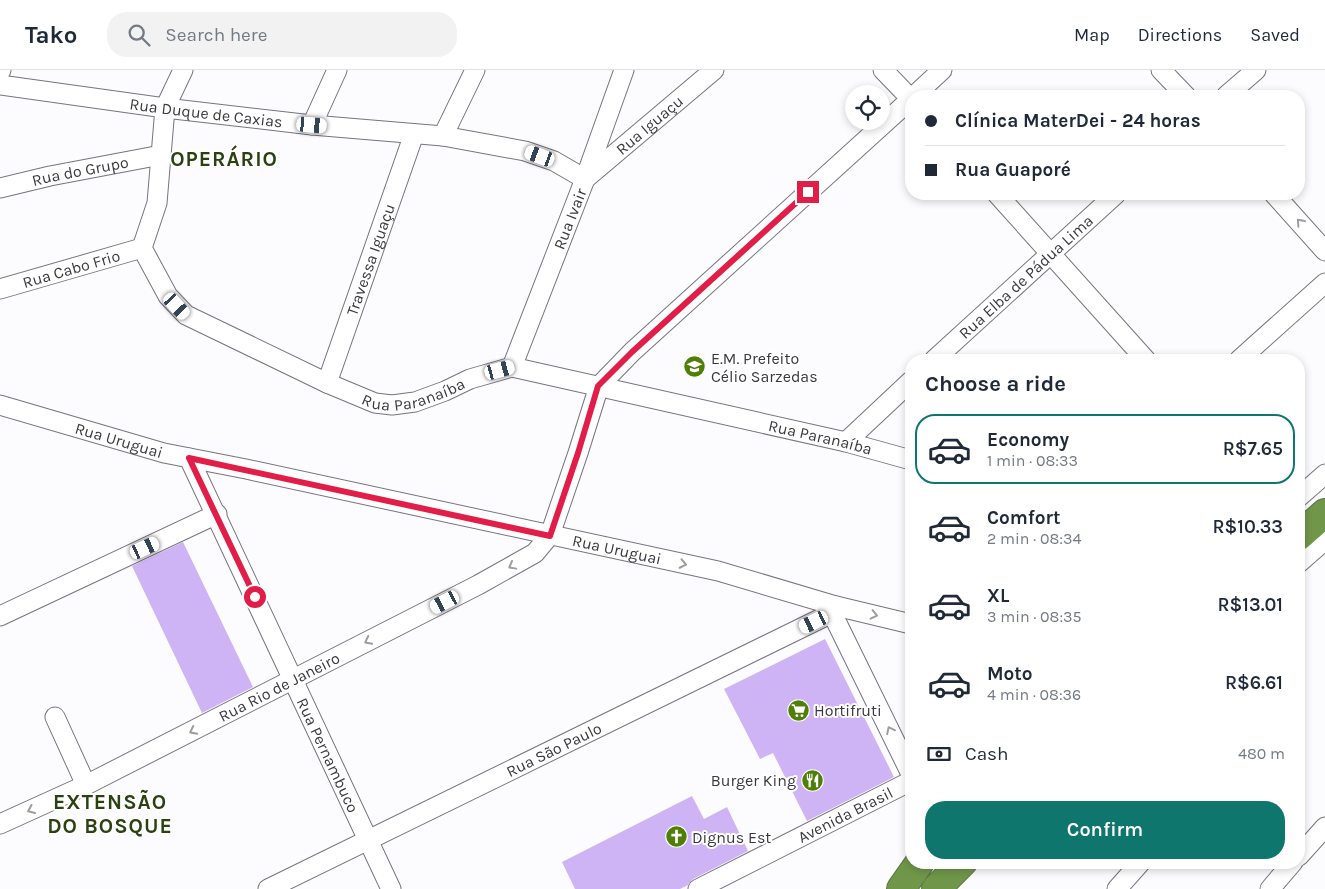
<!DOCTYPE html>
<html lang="en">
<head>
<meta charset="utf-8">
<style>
	:root { --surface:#fff; --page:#f2f2f3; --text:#1f2937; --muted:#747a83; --line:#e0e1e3; --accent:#0f766e }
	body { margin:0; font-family:Karla,sans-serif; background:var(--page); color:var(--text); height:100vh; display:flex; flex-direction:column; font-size:19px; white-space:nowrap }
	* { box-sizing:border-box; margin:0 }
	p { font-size:16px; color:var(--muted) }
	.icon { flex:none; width:28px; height:28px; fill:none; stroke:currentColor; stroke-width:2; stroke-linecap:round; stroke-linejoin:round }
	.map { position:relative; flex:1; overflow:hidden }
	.side { position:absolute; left:905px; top:284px; width:400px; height:515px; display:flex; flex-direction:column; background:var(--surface); border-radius:20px; box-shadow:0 2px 8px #0003 }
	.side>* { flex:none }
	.banner { position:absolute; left:905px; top:20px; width:400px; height:110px; border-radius:20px; box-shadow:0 2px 8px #0003; display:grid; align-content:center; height:110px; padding:0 20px; background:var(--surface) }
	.tools { position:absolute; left:845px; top:15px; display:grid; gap:10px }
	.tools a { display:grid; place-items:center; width:45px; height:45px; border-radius:50%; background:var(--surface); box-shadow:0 2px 8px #0003; font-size:25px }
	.end { position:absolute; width:22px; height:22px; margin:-11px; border:6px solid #e11d48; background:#fff; box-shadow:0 0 0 2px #fff }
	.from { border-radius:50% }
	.car { position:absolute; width:15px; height:30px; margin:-15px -8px; border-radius:6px; box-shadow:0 0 4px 1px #0007; background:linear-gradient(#fff 24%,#345 0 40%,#fff 0 76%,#345 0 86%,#fff 0) }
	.banner b { display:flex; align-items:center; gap:18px; height:48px; font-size:19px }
	.banner b+b { border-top:1px solid var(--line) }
	.banner i { width:12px; height:12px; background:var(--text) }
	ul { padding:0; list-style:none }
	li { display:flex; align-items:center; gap:15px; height:70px; margin:0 10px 8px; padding:0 10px; border:2px solid transparent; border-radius:20px }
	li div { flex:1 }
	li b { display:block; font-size:19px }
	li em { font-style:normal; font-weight:600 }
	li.current { border-color:var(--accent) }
	li>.icon { width:45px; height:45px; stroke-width:1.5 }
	h2 { padding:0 20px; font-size:22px; line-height:60px }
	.pay { display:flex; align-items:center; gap:12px; height:55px; padding:0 20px; font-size:19px }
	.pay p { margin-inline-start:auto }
	.button { display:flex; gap:10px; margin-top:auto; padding:10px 20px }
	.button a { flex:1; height:58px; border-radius:20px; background:var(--accent); color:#fff; font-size:20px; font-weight:600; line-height:58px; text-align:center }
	header { display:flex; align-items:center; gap:30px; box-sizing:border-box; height:70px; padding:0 25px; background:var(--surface); border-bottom:1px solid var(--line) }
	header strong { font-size:24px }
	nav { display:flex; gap:28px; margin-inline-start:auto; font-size:18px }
	.search { width:350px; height:45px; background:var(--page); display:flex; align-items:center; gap:12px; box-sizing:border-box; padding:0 18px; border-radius:20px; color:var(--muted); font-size:19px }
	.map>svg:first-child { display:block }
	.building { fill:#ceb4f4 }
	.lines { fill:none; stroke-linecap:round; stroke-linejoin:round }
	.minor-casing { stroke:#78737f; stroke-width:21 }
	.highway-casing { stroke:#5d7645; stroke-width:30 }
	.minor { stroke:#fff; stroke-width:19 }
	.highway { stroke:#709749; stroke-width:28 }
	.oneway { stroke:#9d9c9e }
	.route { stroke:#e11d48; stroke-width:6 }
	.labels { text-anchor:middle; stroke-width:4; stroke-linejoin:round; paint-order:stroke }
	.street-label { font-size:16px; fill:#3b393e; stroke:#fff }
	.poi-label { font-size:16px; fill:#3b393e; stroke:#fff; text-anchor:start }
	.district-label { font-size:21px; font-weight:bold; letter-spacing:1px; fill:#2b4210; stroke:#fff }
</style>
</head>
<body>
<header>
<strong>Tako</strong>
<div class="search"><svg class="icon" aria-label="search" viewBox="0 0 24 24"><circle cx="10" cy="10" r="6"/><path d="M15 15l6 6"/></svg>Search here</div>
<nav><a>Map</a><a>Directions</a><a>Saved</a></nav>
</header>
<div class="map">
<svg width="1325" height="819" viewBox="0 0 1325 819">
	<rect width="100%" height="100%" fill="#fcfbfd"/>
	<path class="building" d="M183,472L253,617L202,643L132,496Z
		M825,569L894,707L807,751L773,683L760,689L724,619Z
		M692,726L704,749L727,737L748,781L693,809L688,815L680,819H575L562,792Z"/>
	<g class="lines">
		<defs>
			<g id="minor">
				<path id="s1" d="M183,0L165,38L157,133L142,178L168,226L186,245L327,313L375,333L392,335L415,332L445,321L470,309L512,297L846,372L911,390"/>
				<path d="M1161,0L1186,26"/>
				<path d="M0,2L1,0"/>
				<path id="s2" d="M0,15L165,38L312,55L443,66L525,81L554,91L585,109L714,0"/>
				<path d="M914,26L942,0"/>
				<path d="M1226,26L1256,0"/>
				<path d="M312,55L337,0"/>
				<path d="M443,66L475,0"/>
				<path id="s3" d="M0,118L50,106L161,85"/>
				<path d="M997,124L1146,290"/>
				<path d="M1274,124L1325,181"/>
				<path id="s4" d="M0,219L142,178"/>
				<path id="s5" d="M934,290L1116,124"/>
				<path d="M1239,290L1325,213"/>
				<path id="s6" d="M512,297L585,109L624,0"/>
				<path id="s7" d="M327,313L414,64"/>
				<path id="s8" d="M0,335L164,383L246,399L718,501L836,536L911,554"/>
				<path d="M846,372L911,311"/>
				<path id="s9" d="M189,388L391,819"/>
				<path d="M1299,427L1325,404"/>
				<path d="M1299,493L1325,470"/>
				<path d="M832,543L911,704"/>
				<path d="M0,546L217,444"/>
				<path d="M55,647L86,715"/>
				<path id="s10" d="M0,754L86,715L478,515L535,483L550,465L578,383L599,316L632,282L911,29L883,0"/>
				<path d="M1299,786L1325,757"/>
				<path id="s11" d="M268,819L832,543L836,536"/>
				<path id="s12" d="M698,819L911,711"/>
				<path d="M1117,819L1141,792"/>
				<path d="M1270,819L1293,792"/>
			</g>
			<path id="highway" d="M1299,466L1325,443
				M901,819L920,792
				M936,819L963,792"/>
		</defs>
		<use href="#minor" class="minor-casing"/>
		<use href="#highway" class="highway-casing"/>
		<use href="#minor" class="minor"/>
		<use href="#highway" class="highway"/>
	</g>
	<defs><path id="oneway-chevron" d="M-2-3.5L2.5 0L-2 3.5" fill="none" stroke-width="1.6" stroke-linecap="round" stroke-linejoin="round" transform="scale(1.25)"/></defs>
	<g class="oneway">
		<use href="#oneway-chevron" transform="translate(1300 152) rotate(-132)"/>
		<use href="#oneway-chevron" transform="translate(683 494) rotate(12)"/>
		<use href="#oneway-chevron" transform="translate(512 496) rotate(151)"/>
		<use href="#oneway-chevron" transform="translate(874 545) rotate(13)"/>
		<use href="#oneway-chevron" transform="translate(368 571) rotate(153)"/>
		<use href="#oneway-chevron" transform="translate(890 660) rotate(-116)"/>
		<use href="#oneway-chevron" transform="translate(193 661) rotate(153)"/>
		<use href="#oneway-chevron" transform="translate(31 740) rotate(156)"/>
	</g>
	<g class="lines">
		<path class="route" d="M255,527L189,388L550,466L578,383L598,316L632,282L808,122"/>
	</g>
	<defs>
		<symbol id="school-disc" viewBox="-11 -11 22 22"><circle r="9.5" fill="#507f09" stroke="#fff"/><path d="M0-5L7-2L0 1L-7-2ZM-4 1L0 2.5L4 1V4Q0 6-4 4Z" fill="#fff"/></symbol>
		<symbol id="supermarket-disc" viewBox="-11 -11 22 22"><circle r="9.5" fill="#507f09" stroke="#fff"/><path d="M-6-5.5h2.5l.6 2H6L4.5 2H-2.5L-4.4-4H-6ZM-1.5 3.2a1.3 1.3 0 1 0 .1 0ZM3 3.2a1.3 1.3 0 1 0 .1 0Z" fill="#fff"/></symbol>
		<symbol id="restaurant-disc" viewBox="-11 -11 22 22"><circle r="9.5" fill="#507f09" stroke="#fff"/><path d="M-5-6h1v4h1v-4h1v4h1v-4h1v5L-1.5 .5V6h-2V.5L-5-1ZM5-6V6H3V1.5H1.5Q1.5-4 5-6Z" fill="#fff"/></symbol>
		<symbol id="church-disc" viewBox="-11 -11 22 22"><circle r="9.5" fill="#507f09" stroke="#fff"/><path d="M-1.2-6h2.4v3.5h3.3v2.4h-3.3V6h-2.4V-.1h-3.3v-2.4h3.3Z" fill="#fff"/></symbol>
	</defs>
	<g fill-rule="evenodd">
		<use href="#school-disc" x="682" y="284" width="25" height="25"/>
		<use href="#supermarket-disc" x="786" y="628" width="25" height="25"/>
		<use href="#restaurant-disc" x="800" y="698" width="25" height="25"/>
		<use href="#church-disc" x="664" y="754" width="25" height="25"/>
	</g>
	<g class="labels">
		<g class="street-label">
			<text dy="6" stroke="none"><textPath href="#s2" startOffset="208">Rua Duque de Caxias</textPath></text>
			<text dy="6" stroke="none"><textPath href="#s2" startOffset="680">Rua Iguaçu</textPath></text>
			<text dy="6" stroke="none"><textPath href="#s3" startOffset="82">Rua do Grupo</textPath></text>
			<text dy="6" stroke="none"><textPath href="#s6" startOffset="159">Rua Ivair</textPath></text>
			<text dy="6" stroke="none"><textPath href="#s7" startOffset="131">Travessa Iguaçu</textPath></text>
			<text dy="6" stroke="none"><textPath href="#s4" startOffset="74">Rua Cabo Frio</textPath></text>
			<text dy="6" stroke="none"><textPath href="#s5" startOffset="124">Rua Elba de Pádua Lima</textPath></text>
			<text dy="6" stroke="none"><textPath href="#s1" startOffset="514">Rua Paranaíba</textPath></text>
			<text dy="6" stroke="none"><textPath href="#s1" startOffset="934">Rua Paranaíba</textPath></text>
			<text dy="6" stroke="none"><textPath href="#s8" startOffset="124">Rua Uruguai</textPath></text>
			<text dy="6" stroke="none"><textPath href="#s8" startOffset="634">Rua Uruguai</textPath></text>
			<text dy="6" stroke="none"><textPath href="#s10" startOffset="311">Rua Rio de Janeiro</textPath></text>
			<text dy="6" stroke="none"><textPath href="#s11" startOffset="318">Rua São Paulo</textPath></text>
			<text dy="6" stroke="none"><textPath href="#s9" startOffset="328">Rua Pernambuco</textPath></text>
			<text dy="6" stroke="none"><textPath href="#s12" startOffset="165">Avenida Brasil</textPath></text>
		</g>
		<g class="poi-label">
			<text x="711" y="294">E.M. Prefeito<tspan x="711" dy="18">Célio Sarzedas</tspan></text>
			<text x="814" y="646">Hortifruti</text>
			<text x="796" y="716" text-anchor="end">Burger King</text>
			<text x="692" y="773">Dignus Est</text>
		</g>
		<g class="district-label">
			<text x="224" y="96">OPERÁRIO</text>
			<text x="110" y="739">EXTENSÃO<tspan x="110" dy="24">DO BOSQUE</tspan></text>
		</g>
	</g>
</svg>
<div class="tools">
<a><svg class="icon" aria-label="locate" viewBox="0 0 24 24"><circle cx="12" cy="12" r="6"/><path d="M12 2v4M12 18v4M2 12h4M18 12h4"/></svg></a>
</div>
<i class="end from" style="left:255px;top:527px"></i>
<i class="end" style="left:808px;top:122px"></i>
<i class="car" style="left:312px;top:55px;rotate:95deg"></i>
<i class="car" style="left:540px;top:86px;rotate:290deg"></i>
<i class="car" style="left:177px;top:236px;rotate:137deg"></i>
<i class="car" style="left:500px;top:300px;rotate:75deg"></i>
<i class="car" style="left:145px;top:478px;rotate:65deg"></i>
<i class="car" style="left:445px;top:532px;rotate:243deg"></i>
<i class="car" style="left:814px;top:552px;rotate:244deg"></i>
<div class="banner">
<b><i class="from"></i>Clínica MaterDei - 24 horas</b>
<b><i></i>Rua Guaporé</b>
</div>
<section class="side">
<h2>Choose a ride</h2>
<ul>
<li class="current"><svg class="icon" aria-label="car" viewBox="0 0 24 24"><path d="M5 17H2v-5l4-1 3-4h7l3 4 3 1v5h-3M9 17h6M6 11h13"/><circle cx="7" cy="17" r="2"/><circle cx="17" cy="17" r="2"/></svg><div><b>Economy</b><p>1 min · 08:33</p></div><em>R$7.65</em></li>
<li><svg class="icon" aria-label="car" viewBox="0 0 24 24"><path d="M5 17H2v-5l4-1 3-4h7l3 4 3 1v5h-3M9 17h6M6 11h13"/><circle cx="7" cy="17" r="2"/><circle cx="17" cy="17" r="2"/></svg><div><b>Comfort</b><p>2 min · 08:34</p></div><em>R$10.33</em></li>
<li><svg class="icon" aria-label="car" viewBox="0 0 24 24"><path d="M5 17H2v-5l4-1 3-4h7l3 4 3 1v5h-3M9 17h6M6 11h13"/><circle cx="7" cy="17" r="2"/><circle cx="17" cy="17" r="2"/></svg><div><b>XL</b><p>3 min · 08:35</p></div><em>R$13.01</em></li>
<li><svg class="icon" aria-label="car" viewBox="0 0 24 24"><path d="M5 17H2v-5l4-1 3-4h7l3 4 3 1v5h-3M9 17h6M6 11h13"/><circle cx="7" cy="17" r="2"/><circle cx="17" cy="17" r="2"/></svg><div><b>Moto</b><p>4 min · 08:36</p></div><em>R$6.61</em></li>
</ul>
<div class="pay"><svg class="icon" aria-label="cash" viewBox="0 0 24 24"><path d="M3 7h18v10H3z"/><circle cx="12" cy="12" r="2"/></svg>Cash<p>480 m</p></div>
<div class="button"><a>Confirm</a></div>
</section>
</div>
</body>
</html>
